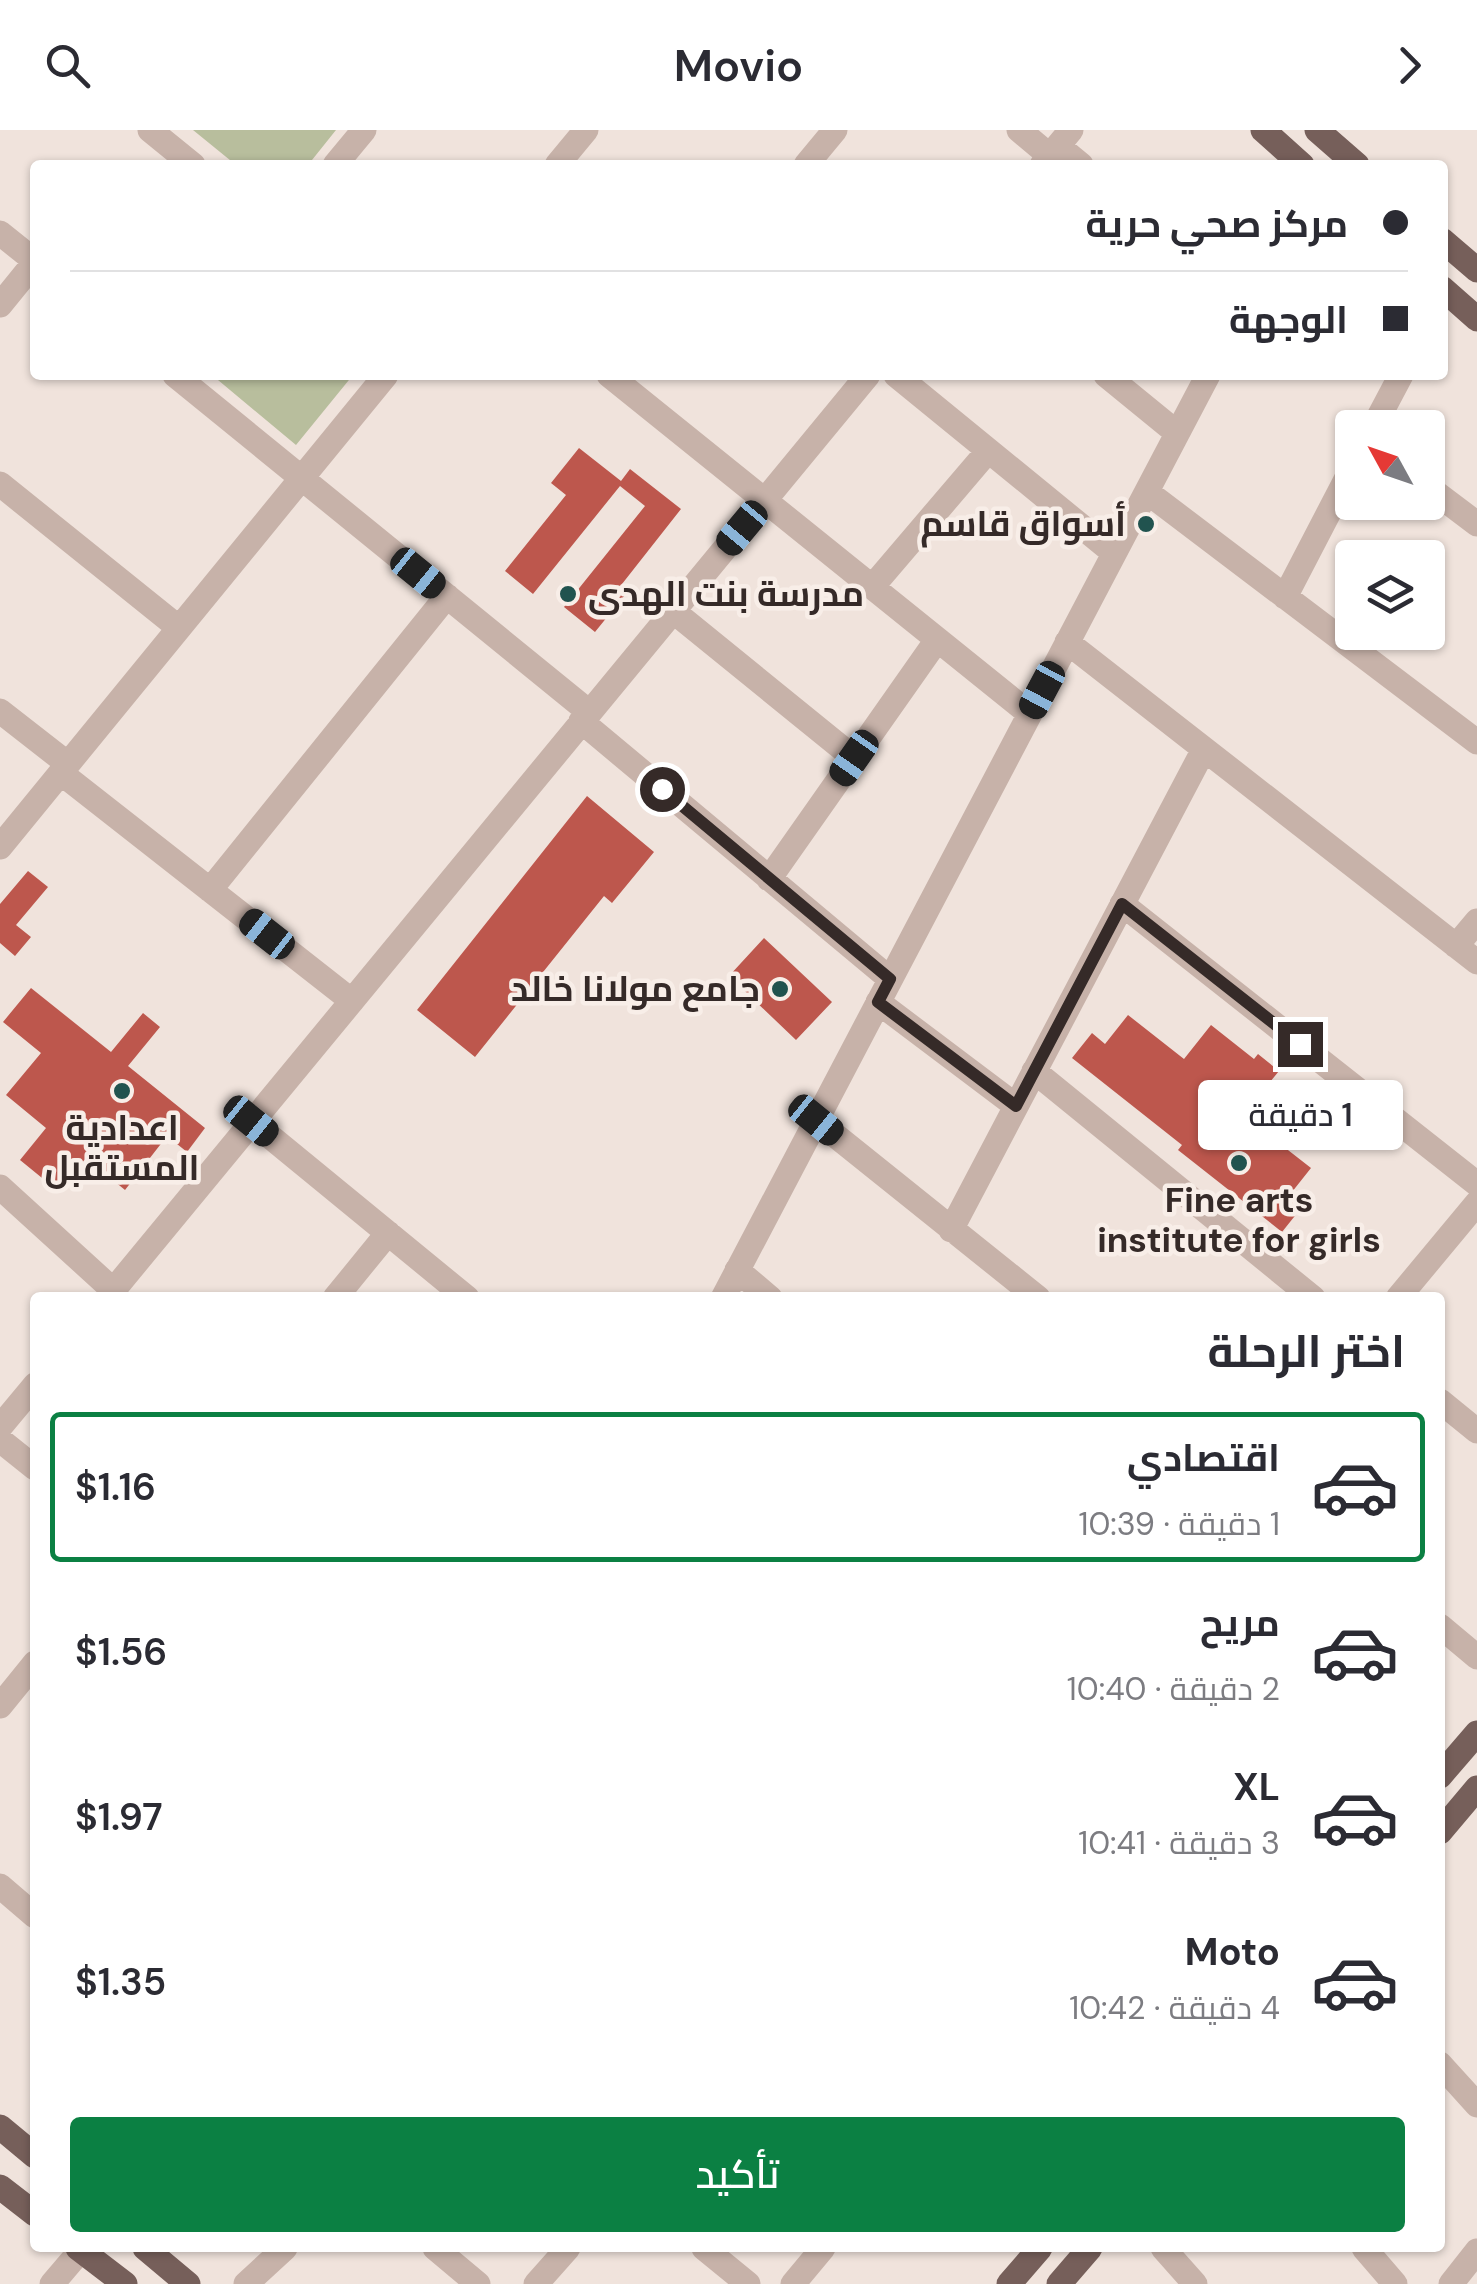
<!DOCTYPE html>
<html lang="ar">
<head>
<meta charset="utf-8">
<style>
	:root { --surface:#fff; --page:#f7f7f7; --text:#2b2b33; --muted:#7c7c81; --line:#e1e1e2; --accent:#0b8043 }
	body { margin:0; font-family:"DM Sans",Cairo,sans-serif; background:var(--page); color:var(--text); direction:rtl; height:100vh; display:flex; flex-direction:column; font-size:38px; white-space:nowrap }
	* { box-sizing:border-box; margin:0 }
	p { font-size:32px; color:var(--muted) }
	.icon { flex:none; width:55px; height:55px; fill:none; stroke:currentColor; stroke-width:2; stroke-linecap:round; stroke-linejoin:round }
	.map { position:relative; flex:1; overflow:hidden; direction:ltr }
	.details { position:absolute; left:30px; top:1162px; width:1415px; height:960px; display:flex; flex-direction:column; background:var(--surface); border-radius:10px; box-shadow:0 2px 8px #0004; direction:rtl }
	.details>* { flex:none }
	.guide { position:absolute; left:30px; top:30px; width:1418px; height:220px; border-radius:10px; box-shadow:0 2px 8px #0004; direction:rtl; display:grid; align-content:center; height:220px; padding:0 40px; background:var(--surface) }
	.needle { width:65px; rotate:310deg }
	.tools { position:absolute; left:1335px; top:280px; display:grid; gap:20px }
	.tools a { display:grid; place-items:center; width:110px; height:110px; border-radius:10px; background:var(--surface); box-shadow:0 2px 8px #0004; font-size:50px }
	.end { position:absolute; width:45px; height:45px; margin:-22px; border:12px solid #352a28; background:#fff; box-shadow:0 0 0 5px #fff }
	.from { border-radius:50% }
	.bubble { position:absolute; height:70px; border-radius:10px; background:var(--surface); box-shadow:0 2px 8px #0004; font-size:32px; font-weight:600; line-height:70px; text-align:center; direction:rtl }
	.car { position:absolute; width:30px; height:60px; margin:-30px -15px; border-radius:12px; box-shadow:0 0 8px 2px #0007; background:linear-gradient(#222 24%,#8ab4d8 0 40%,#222 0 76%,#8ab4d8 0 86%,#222 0) }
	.guide b { display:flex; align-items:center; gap:35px; height:95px; font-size:38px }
	.guide b+b { border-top:2px solid var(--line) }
	.guide i { width:25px; height:25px; background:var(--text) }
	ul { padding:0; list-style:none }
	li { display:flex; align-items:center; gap:30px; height:150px; margin:0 20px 15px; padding:0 20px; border:5px solid transparent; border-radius:10px }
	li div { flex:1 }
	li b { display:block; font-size:38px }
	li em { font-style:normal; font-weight:600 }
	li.current { border-color:var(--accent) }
	li>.icon { width:90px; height:90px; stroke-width:1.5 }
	h2 { padding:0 40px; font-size:45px; line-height:120px }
	.cta { display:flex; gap:20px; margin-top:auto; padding:20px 40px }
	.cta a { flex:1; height:115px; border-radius:10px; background:var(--accent); color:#fff; font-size:40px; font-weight:600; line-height:115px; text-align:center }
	header { display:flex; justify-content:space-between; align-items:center; height:130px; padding:0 40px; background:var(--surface); font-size:45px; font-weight:600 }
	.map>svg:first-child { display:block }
	.green { fill:#b8be9d }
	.building { fill:#bd574d }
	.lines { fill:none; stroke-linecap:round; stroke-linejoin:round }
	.minor { stroke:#c7b2a9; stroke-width:25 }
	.major { stroke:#765f5a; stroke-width:25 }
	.route { stroke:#352a28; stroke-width:12 }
	.poi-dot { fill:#21534f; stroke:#f8eee8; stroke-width:4 }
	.labels { text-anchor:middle; stroke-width:9; stroke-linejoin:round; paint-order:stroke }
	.poi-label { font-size:35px; font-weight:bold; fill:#352a28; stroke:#f8eee8; text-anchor:end }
</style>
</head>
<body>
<header><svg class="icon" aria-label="forward" viewBox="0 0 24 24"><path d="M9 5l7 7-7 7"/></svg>Movio<svg class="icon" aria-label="search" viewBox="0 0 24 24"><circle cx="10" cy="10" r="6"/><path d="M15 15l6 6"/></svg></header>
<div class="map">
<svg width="1477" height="2154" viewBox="0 0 1477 2154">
	<rect width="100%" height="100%" fill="#f0e3dc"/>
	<path class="green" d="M193,0H336L308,35H236Z
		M212,245H353L296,315Z"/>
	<path class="building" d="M579,318L621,351L630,339L681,379L622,454L629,460L595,502L564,477L645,376L620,356L533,464L505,441L566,365L551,353Z
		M587,666L654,722L612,773L604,766L475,927L417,880Z
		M28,741L48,757L16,795L31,807L15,826L0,813V774Z
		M764,808L832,872L796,910L729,846Z
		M31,858L111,922L143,883L160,897L128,936L205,998L187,1022L167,1006L125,1060L86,1028L58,1061L20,1030L46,998L6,965L41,923L3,892Z
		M1128,885L1184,929L1211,895L1254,929L1258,924L1279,941L1243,985L1311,1038L1288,1067L1302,1077L1282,1102L1178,1020L1182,1015L1072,928L1092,903L1105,914Z"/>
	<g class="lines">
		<path class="minor" d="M150,0L193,35
			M1019,0L1050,26
			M1058,16L1081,35
			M335,35L364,0
			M557,35L586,0
			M806,35L835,0
			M1042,35L1071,0
			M0,103L35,131
			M0,175L35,132
			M175,245L589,582
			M609,245L1030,584
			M896,245L1114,423
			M1106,245L1177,303
			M1373,298L1401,245
			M0,354L179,498
			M1428,357L1477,394
			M1147,362L1477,612
			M872,457L988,321
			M1285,467L1352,338
			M673,481L854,628
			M1067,512L1477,832
			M0,581L68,634
			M581,591L890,849
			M61,643L352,871
			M0,717L386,245
			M769,749L937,510
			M210,760L447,466
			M1122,774L1477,1054
			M1456,816L1477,791
			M878,872L1016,976
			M1034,941L1313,1168
			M816,990L1038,1168
			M251,991L467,1168
			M0,1057L113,1160
			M951,1100L1203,621
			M737,1140L770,1168
			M107,1168L868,245
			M335,1168L388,1103
			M723,1168L1208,245
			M1398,1168L1477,1073
			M1440,1271L1477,1301
			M0,1297L35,1255
			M0,1310L35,1338
			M1440,1496L1477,1527
			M0,1576L35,1533
			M0,1756L35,1786
			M1440,1934L1477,1975
			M435,2118L478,2154
			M704,2118L748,2154
			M1163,2118L1195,2154
			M1364,2118L1395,2154
			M52,2154L81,2120
			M246,2154L285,2118
			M536,2154L568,2118
			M793,2154L823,2118
			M1451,2154L1477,2121"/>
		<path class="major" d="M1263,0L1302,35
			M1317,0L1357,35
			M1442,110L1477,140
			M1442,158L1477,189
			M1440,1646L1477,1603
			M1440,1702L1477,1658
			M0,1997L35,2026
			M0,2057L35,2084
			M78,2118L125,2154
			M145,2118L188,2154
			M1009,2154L1040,2118
			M1059,2154L1090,2118"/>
	</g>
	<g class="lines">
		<path class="route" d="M662,659L890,849L878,872L1016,976L1122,774L1300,914"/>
	</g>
	<g class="poi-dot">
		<circle cx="1146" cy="394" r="10"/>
		<circle cx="568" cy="464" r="10"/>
		<circle cx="780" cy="859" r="10"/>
		<circle cx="122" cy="961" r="10"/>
		<circle cx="1239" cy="1033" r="10"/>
	</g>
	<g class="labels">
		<g class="poi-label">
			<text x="1126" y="406">أسواق قاسم</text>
			<text x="588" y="476" text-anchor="start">مدرسة بنت الهدی</text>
			<text x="760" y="871">جامع مولانا خالد</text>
			<text x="122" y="1010" text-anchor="middle">اعدادية<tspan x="122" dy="40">المستقبل</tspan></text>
			<text x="1239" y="1082" text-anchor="middle">Fine arts<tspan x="1239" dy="40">institute for girls</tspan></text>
		</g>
	</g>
</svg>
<div class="tools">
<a><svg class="needle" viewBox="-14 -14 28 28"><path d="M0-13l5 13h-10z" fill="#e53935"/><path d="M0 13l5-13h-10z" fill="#7c7c81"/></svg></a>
<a><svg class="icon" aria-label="layers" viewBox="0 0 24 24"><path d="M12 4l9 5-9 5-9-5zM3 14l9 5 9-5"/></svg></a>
</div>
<i class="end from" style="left:662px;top:659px"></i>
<i class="end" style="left:1300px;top:914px"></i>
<div class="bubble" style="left:1198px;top:950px;width:205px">1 دقيقة</div>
<i class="car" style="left:742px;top:398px;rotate:220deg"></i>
<i class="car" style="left:418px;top:443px;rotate:129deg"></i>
<i class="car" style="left:1042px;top:560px;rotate:208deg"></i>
<i class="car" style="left:854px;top:628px;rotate:215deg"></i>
<i class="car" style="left:267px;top:804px;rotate:308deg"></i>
<i class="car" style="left:816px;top:990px;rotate:129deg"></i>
<i class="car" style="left:251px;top:991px;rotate:129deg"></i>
<div class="guide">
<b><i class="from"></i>مركز صحي حرية</b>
<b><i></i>الوجهة</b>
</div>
<section class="details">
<h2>اختر الرحلة</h2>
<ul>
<li class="current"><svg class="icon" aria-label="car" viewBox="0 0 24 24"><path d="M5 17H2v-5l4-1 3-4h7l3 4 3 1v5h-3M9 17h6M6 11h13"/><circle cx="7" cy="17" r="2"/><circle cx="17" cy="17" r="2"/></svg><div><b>اقتصادي</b><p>1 دقيقة · 10:39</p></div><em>$1.16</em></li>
<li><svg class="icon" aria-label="car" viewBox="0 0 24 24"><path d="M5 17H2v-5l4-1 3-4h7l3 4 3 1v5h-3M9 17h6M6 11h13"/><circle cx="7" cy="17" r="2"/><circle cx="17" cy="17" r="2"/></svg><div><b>مريح</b><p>2 دقيقة · 10:40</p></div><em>$1.56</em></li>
<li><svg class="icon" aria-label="car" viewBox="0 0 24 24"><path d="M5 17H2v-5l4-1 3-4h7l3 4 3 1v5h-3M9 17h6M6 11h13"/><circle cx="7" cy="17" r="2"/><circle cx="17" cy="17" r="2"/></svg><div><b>XL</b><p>3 دقيقة · 10:41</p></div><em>$1.97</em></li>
<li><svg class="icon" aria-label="car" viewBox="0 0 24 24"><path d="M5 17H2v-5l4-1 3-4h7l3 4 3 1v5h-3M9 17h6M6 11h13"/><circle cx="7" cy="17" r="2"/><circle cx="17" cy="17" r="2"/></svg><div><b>Moto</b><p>4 دقيقة · 10:42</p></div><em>$1.35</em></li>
</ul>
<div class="cta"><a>تأكيد</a></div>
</section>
</div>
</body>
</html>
